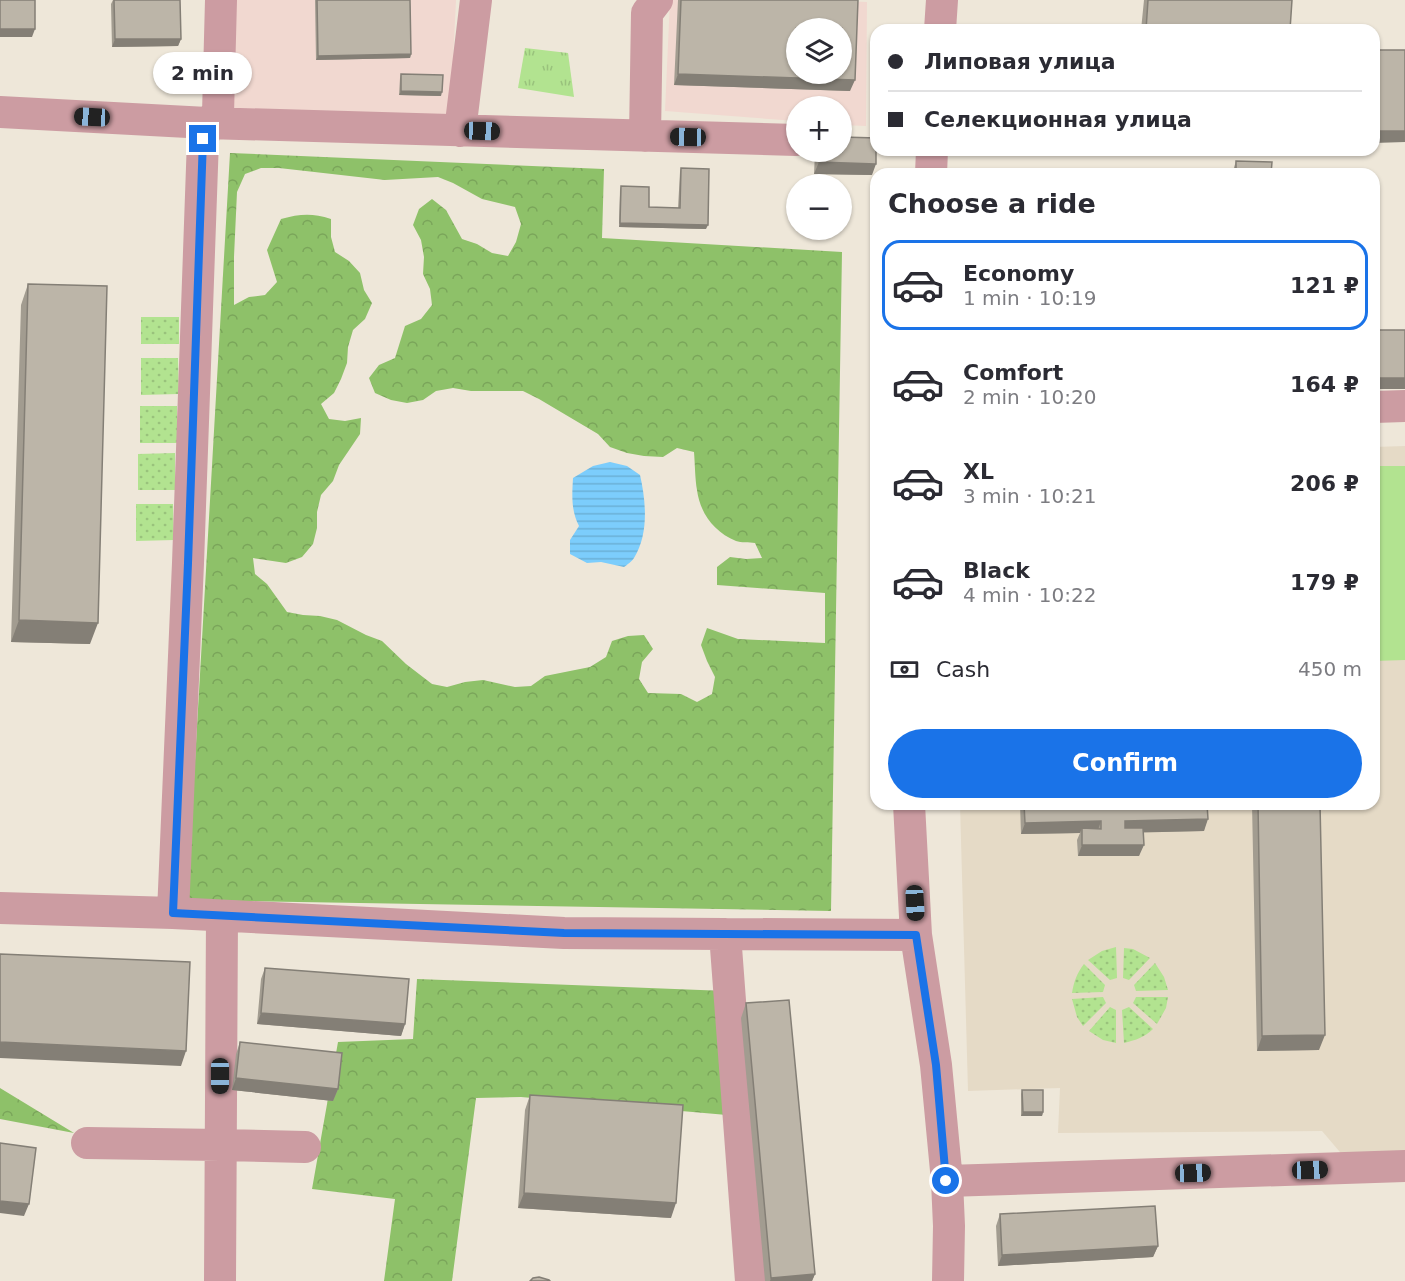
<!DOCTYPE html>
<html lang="en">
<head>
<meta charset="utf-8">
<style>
	:root { --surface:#fff; --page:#f2f2f3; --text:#2b2b33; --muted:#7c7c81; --line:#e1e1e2; --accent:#1a73e8 }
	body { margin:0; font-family:"DejaVu Sans",sans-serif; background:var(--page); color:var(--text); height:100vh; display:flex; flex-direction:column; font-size:22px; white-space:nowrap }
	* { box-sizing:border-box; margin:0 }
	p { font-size:20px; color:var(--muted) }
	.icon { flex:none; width:33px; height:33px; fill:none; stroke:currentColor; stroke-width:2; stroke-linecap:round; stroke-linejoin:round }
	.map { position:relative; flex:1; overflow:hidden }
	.side { position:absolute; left:870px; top:168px; width:510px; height:642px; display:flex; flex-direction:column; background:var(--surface); border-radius:18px; box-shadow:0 2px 4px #0004 }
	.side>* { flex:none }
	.top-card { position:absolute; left:870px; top:24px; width:510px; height:132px; border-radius:18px; box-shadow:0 2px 4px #0004; display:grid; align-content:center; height:132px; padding:0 18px; background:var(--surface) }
	.fabs { position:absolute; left:786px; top:18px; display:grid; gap:12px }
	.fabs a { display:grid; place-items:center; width:66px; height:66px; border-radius:50%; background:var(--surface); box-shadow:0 2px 4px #0004; font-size:30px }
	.end { position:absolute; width:27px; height:27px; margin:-14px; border:8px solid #1a73e8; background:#fff; box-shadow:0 0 0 3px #fff }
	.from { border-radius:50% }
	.bubble { position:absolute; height:42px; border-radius:21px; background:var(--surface); box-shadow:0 2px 4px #0004; font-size:20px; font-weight:700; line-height:42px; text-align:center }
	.car { position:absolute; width:18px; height:36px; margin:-18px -9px; border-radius:8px; box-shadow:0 0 4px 2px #0007; background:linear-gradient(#222 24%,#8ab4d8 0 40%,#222 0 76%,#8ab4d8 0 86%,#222 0) }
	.top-card b { display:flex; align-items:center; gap:21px; height:57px; font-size:22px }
	.top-card b+b { border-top:2px solid var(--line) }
	.top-card i { width:15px; height:15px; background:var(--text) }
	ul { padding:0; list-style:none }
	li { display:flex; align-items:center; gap:18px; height:90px; margin:0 12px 9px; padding:0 6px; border:3px solid transparent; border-radius:18px }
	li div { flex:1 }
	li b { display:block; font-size:22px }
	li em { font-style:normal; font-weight:700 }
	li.current { border-color:var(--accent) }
	li>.icon { width:54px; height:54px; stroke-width:1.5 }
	h2 { padding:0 18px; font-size:27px; line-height:72px }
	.pay { display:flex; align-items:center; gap:15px; height:66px; padding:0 18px; font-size:22px }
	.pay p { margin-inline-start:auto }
	.primary-button { display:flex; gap:12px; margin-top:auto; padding:12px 18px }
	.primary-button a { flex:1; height:69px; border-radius:36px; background:var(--accent); color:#fff; font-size:24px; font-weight:700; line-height:69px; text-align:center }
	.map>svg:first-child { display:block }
	.commercial { fill:#f1d8d0; fill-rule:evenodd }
	.built { fill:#e5dac6 }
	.grass { fill:url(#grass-dots) }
	.forest { fill:url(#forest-crowns); fill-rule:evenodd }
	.park { fill:url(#park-tufts) }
	.pitch { fill:#b2e390 }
	.water { fill:url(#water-rules) }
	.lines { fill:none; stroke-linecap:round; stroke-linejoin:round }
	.minor { stroke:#cc9ca2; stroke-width:32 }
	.wall { fill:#a29c90 }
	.shaded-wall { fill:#847f76 }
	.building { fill:#bcb5a8; stroke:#847f76; stroke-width:1.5; fill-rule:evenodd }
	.route { stroke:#1a73e8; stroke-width:8 }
</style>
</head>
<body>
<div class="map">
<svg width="1405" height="1281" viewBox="0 0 1405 1281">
	<defs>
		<pattern id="grass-dots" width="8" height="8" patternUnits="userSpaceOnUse" patternTransform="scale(1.5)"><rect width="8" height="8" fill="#b2e390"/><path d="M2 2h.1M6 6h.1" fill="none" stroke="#99c27c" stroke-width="1.8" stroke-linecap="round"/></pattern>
		<pattern id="forest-crowns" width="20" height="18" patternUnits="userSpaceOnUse" patternTransform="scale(1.5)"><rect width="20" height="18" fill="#8ec169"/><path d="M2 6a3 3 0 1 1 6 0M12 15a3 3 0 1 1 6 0" fill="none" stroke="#7aa55a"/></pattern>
		<pattern id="park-tufts" width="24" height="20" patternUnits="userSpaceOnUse" patternTransform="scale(1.5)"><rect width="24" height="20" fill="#b2e390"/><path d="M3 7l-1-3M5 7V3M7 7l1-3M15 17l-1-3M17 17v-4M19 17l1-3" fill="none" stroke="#99c27c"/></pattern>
		<pattern id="water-rules" width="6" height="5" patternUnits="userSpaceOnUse" patternTransform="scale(1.5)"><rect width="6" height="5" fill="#7ccdfc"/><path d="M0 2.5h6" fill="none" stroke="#6bb0d7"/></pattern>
	</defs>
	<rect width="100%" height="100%" fill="#eee7d9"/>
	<path class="commercial" d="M229,0H456L450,120L226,114Z
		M670,0H815L867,2L866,126L842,125V106H796V121L665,111ZM796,28H842V74H796Z"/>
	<path class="built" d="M1405,446V1158H1345L1322,1131L1058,1133L1060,1088L968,1091L960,804H1374V447Z"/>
	<path class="grass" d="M141,317H179V344H141Z
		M141,358H178L179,394L141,395Z
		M140,406H177L178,443H140Z
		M175,453V490H138V454Z
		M136,504H173L174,540L136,541Z
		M1116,947L1117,978L1110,980L1088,960L1102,951Z
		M1124,948L1133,949L1150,958L1129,980L1123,978Z
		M1155,963L1164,977L1168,990L1136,991L1134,985Z
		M1084,964L1105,985L1103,992L1072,993C1074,981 1077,973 1084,964Z
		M1103,997L1106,1003L1083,1026L1077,1017L1072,999Z
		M1136,997H1168L1166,1008L1157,1024L1133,1003Z
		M1110,1007L1116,1010V1043L1103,1040L1089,1031Z
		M1129,1007L1153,1029C1144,1038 1135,1040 1124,1043L1122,1010Z"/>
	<path class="forest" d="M230,153L604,169L602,238L842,252L831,911L187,900ZM261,168H279L385,180L438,177L453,183L482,199L515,207L521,224L516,242L508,256L492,253L477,244L462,239L446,210L432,199L419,209L413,225L421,240L424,257L423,274L430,289L432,305L421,319L405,326L395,358L379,365L369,378L375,393L391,400L407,403L423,400L436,391L453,388L471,391H523L539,399L598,434L610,447L627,453L644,456L663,457L677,448L694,452C695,464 695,479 697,490C700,513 714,532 736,541C741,543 749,542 755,543L762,558L746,559L730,557L717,567V585L825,593V643L738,639L707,628L701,645L707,661L715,677L712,694L697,702L681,694L648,693L639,679L642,662L653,649L644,635L628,636L612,641L606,657L590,667L545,676L531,686L515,687L483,680L465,682L447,687L432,684L406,664L382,641L366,635L337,620L320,616L303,615L287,612L267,584L255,574L253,558L286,563L302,557L313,544L317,528V512L321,495L333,481L339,465L360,434L361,418L345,421L329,419L321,404L334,393L341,379L347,363L348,347L353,330L365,319L372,303L364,290L360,273L349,261L335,252L331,237V219C312,213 300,214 281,219L267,250L277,282L265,295L249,297L234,305V257L237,192L245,174Z
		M417,979L726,991L727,1115L521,1097L476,1098L452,1281H384L395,1199L312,1189L338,1042L413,1039Z
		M0,1088L74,1133L0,1119Z"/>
	<path class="park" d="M525,48L568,53L574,97L518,88Z"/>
	<path class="pitch" d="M1374,466H1405V660L1374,661Z"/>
	<path class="water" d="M610,462L627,466L640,475C646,501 649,534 634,558C632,561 627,565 624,567L601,562L587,563L570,554V540L579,526C571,510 572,496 573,478L593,466Z"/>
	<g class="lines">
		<path class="minor" d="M940,30L942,0
			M0,112L207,123L796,140
			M207,123L218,114L221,0
			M460,131L476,0
			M645,136L647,13L657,0
			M931,174L932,150
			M1374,407L1405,406
			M909,804L916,935L936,1065L947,1181L949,1226L948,1281
			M0,908L173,913L564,933L916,935
			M173,913L188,563L203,139L207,123
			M725,934L751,1281
			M87,1143L220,1145L305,1147
			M947,1181L1405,1166
			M220,1281L222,916"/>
	</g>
	<path class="wall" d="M113,0H180L181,39L178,46L112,47L111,4Z
		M315,0H410L411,54L410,58L316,60Z
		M678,0H858L850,91L674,85Z
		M1144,0H1292L1290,30H1141Z
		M401,74L441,96L399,95L400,78Z
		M815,152H842L872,175L814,174Z
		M1236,161L1271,174H1169L1170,171L1232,174Z
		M681,168L706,229L619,227L620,190L621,186L649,207L678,208L680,172Z
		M28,284L90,644L11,642L21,305Z
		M1020,804H1212H1207L1204,831L1143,832L1139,856H1078L1077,840L1080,833L1021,834Z
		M1252,804H1320L1319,1050L1257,1051Z
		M265,968L405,1024L401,1036L257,1024L261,979Z
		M746,1003L815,1274L812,1281H765L741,1018Z
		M240,1042L338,1089L333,1101L232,1090L236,1054Z
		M1022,1090L1043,1112L1042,1116H1021V1094Z
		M530,1095L671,1218L518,1208L525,1110Z
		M1000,1214L1158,1246L1153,1257L998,1266L996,1226Z"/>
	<path class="shaded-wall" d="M0,29H35L32,37H0Z
		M115,39H181L178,46L112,47Z
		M411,54L410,58L316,60L318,56Z
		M678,74L855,80L850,91L674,85Z
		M401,91L442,92L441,96L399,95Z
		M1374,131H1405V142L1374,143Z
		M819,162L876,164L872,175L814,174Z
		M620,223L708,225L706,229L619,227Z
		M1374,378H1405V389H1374Z
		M19,620L98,623L90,644L11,642Z
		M1208,819L1204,831L1121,833L1125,821Z
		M1101,821L1097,833L1082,828L1080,833L1021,834L1025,823Z
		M1082,845H1144L1139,856H1078Z
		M261,1013L405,1024L401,1036L257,1024Z
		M1325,1035L1319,1050L1257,1051L1262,1036Z
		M0,1042L186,1051L181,1066L0,1058Z
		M236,1078L338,1089L333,1101L232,1090Z
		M1023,1112H1043L1042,1116H1021Z
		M524,1193L676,1203L671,1218L518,1208Z
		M0,1201L29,1204L24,1216L0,1213Z
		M1158,1246L1153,1257L998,1266L1002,1255Z
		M815,1274L812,1281H770L771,1278Z"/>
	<path class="building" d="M0,0H35V29H0Z
		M114,0H180L181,39H115Z
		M317,0H410L411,54L318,56Z
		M681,0H858L855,80L678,74ZM796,28H842V74H796Z
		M1148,0H1292L1290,30H1146Z
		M1374,50H1405V131H1374Z
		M401,74L443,75L442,92L401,91Z
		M842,137L876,138V164L819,162V152H842Z
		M1236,161L1272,162L1271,174H1170V171L1236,174Z
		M681,168L709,169L708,225L620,223L621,186L649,187V207L680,208Z
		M28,284L107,286L98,623L19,620Z
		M1374,330H1405V378H1374Z
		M1024,804H1207L1208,819L1125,821V828H1143L1144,845H1082V828L1101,829V821L1025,823Z
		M1258,804H1320L1325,1035L1262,1036Z
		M0,954L190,962L186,1051L0,1042Z
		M265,968L409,979L405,1024L261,1013Z
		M789,1000L815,1274L771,1278L746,1003Z
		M240,1042L342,1053L338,1089L236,1078Z
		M1022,1090H1043V1112H1023Z
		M530,1095L683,1105L676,1203L524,1193Z
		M0,1143L36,1148L29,1204L0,1201Z
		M1155,1206L1158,1246L1002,1255L1000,1214Z
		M539,1277L549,1280L550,1281H530L533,1278Z"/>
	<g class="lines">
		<path class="route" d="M203,139L188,563L173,913L564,933L916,935L936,1065L946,1181"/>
	</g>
</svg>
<div class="fabs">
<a><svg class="icon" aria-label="layers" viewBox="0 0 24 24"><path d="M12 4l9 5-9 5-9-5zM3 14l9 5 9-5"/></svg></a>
<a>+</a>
<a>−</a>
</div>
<i class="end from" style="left:946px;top:1181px"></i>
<i class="end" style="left:203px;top:139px"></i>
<div class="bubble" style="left:153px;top:52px;width:99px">2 min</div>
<i class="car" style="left:92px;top:117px;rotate:273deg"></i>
<i class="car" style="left:482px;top:131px;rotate:92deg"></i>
<i class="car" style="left:688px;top:137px;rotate:271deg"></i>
<i class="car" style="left:915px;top:903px;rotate:177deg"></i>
<i class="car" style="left:220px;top:1076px;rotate:180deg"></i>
<i class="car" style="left:1310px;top:1170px;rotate:88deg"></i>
<i class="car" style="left:1193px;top:1173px;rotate:88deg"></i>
<div class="top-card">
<b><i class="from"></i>Липовая улица</b>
<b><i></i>Селекционная улица</b>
</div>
<section class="side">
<h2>Choose a ride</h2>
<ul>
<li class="current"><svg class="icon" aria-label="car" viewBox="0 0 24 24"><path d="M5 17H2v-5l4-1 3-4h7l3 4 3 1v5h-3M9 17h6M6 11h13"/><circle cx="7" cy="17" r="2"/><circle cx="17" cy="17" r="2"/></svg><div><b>Economy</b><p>1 min · 10:19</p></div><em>121 ₽</em></li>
<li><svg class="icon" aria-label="car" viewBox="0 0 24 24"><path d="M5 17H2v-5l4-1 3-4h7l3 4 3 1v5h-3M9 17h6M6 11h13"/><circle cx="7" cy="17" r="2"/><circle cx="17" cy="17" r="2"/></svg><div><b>Comfort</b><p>2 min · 10:20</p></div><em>164 ₽</em></li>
<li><svg class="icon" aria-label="car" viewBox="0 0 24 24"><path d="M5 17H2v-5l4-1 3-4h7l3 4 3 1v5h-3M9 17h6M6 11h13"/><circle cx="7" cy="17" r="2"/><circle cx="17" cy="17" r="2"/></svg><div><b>XL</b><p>3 min · 10:21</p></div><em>206 ₽</em></li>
<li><svg class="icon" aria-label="car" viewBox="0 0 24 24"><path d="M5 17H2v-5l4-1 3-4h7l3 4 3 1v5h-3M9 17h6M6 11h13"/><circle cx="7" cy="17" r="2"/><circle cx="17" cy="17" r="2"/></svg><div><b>Black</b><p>4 min · 10:22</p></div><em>179 ₽</em></li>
</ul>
<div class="pay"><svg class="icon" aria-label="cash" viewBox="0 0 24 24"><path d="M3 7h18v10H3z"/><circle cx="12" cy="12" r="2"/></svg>Cash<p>450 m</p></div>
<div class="primary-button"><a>Confirm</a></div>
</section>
</div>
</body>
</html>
